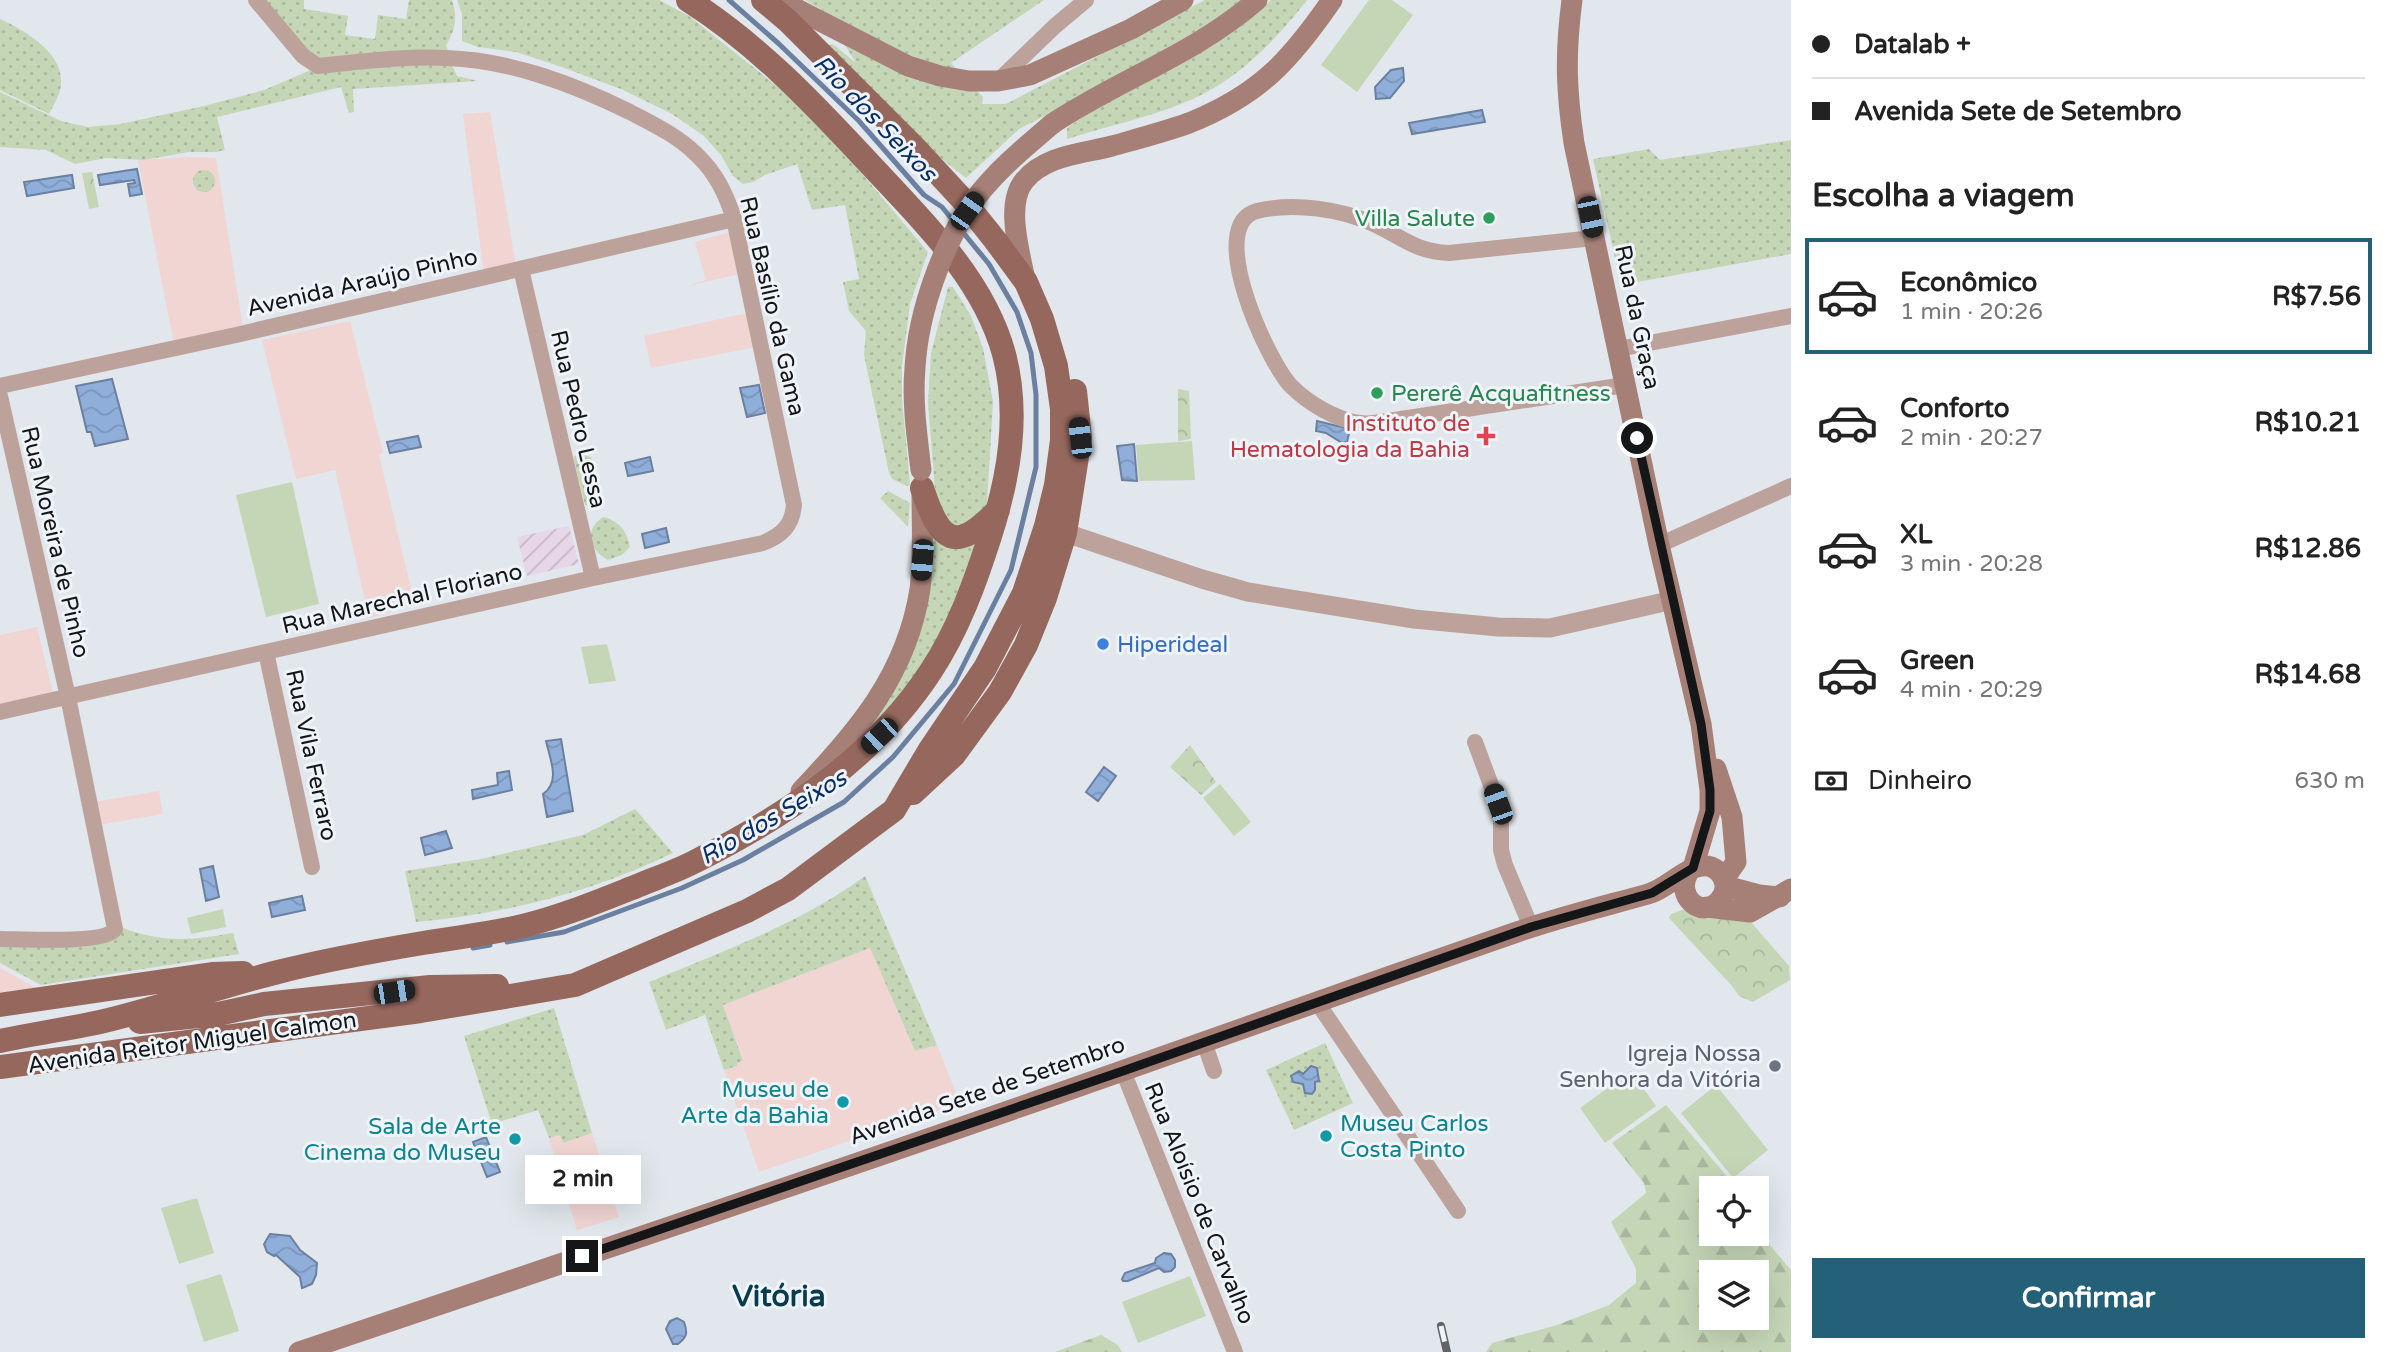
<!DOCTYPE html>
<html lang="pt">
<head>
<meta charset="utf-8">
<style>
	:root { --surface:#fff; --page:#f6f6f6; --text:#222; --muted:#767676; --line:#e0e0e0; --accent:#246078 }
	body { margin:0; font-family:"Varela Round",sans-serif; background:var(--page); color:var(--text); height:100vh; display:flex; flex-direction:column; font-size:26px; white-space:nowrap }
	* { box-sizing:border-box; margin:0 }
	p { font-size:23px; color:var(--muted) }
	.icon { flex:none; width:38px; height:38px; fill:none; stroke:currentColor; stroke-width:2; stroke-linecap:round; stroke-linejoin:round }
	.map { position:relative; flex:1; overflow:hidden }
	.side { display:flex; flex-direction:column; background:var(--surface); width:595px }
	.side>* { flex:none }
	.hud { display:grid; align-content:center; height:154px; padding:0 21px; background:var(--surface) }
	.tools { position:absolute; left:1699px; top:1176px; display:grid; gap:14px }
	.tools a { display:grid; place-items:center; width:70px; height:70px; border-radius:0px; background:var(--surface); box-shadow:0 7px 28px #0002; font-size:35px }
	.end { position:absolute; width:32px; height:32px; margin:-16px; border:9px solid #141618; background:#fff; box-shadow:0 0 0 4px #fff }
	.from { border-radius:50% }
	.bubble { position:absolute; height:49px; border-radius:0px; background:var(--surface); box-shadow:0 7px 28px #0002; font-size:23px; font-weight:700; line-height:49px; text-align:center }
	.car { position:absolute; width:21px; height:42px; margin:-21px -10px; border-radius:9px; box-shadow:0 0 5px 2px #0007; background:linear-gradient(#222 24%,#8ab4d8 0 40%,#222 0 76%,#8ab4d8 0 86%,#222 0) }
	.hud b { display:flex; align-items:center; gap:24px; height:66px; font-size:26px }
	.hud b+b { border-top:2px solid var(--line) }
	.hud i { width:18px; height:18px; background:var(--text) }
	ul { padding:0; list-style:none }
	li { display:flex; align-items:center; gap:21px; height:116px; margin:0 14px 10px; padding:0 7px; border:4px solid transparent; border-radius:0px }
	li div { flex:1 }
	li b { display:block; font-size:26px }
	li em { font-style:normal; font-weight:700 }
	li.active { border-color:var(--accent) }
	li>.icon { width:63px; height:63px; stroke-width:1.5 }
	h2 { padding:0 21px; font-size:32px; line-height:84px }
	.pay { display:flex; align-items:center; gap:18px; height:77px; padding:0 21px; font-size:26px }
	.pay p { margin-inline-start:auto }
	.action { display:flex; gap:14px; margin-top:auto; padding:14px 21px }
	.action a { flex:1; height:80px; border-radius:0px; background:var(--accent); color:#fff; font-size:28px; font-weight:700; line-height:80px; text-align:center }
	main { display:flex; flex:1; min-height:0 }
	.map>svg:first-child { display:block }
	.commercial { fill:#f0d5d3 }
	.industrial { fill:url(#industrial-furrows) }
	.grass { fill:url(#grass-dots) }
	.forest { fill:url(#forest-firs); fill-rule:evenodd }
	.park { fill:url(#park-crowns) }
	.pitch { fill:#c5d6b7 }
	.water { fill:url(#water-waves); stroke:#6b80a0; stroke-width:2 }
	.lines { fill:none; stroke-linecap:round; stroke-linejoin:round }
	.stream { stroke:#6b80a0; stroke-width:5 }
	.minor { stroke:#bca29b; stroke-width:16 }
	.tertiary { stroke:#bca29b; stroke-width:19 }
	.secondary { stroke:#a68077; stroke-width:21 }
	.primary { stroke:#96685d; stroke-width:24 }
	.rail-casing { stroke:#616467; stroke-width:8 }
	.rail { stroke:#eef4f9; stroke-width:5; stroke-dasharray:16; stroke-linecap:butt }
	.secondary-bridge { stroke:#a68077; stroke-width:21 }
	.route { stroke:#141618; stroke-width:9 }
	.leisure-dot { fill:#2e9e5b; stroke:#eef4f9; stroke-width:2.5 }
	.health-dot { fill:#e0444e; stroke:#eef4f9; stroke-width:2.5 }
	.shop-dot { fill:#3f7fe0; stroke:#eef4f9; stroke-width:2.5 }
	.worship-dot { fill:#6b7280; stroke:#eef4f9; stroke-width:2.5 }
	.culture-dot { fill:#0f9aa8; stroke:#eef4f9; stroke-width:2.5 }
	.labels { text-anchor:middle; stroke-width:6; stroke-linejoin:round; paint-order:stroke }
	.leisure-label { font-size:23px; fill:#27864d; stroke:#eef4f9; text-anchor:end }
	.street-label { font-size:23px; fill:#141618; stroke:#eef4f9 }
	.health-label { font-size:23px; fill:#be3a42; stroke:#eef4f9; text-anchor:end }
	.shop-label { font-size:23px; fill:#366cbe; stroke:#eef4f9; text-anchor:start }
	.worship-label { font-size:23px; fill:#5b616d; stroke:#eef4f9; text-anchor:end }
	.culture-label { font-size:23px; fill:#0d838f; stroke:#eef4f9; text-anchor:end }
	.water-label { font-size:24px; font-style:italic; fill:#082e64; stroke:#eef4f9 }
	.district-label { font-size:30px; font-weight:bold; fill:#073b4e; stroke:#eef4f9 }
</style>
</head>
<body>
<main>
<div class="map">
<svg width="1791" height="1352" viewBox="0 0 1791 1352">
	<defs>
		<pattern id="industrial-furrows" width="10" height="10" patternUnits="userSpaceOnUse" patternTransform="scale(1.75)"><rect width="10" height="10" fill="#e6d6e8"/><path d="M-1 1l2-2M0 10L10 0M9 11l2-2" fill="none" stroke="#c4b7c6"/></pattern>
		<pattern id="grass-dots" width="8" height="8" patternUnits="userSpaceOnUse" patternTransform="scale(1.75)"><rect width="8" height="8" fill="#c5d6b7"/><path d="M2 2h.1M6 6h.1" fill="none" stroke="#a8b79d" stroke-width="1.8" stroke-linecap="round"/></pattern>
		<pattern id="forest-firs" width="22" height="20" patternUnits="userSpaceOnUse" patternTransform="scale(1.75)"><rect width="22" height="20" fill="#c5d6b7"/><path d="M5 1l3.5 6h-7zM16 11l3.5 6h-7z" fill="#a8b79d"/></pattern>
		<pattern id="park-crowns" width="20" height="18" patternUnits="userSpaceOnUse" patternTransform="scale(1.75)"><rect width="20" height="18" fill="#c5d6b7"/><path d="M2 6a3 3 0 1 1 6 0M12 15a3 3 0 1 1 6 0" fill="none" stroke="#a8b79d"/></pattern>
		<pattern id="water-waves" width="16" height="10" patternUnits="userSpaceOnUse" patternTransform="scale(1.75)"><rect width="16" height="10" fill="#90aeda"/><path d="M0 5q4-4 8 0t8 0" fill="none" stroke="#7b95ba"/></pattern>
	</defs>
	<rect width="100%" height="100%" fill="#e1e7ec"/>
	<path class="commercial" d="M490,112L516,266L484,274L463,114Z
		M190,157L216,158L243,328L174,344L138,160Z
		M730,232L739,274L684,287L706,280L695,242Z
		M747,313L756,347L651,368L644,336Z
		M350,321L383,453L379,455L415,605L369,618L335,470L296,479L262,340Z
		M37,627L53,694L0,705V635Z
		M159,791L163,814L98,825L94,802Z
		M870,948L915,1051L937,1045L960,1103L759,1172L724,1070L737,1066V1063L743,1060L723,1005Z
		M0,968L36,988L0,993Z
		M592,1133L619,1217L577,1230L549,1138L560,1135L563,1143Z"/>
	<path class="industrial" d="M569,526L579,564L527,576L517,537Z"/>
	<path class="grass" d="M260,0H304V9L348,16L345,35L375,39L378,15L406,19L409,0H452C458,19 455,29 446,46L450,55L319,63Z
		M457,0H659L689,16L793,99L841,149L928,252L910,304L902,366V399L910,485L907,486L892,479L889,473L864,355L866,331L849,311L843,282L859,279L845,205L812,210L797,164L765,175L753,182L743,184L733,176L721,155L704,136L672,114L621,89L559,66L516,52L478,47L462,41V14Z
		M805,0H1044L951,63L983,97L982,104H1006L1205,0H1243L1186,43L1019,129L966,178L905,130L821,48L833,44L856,63L824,11Z
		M1271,0H1307C1278,37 1243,75 1199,96C1158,116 1110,125 1067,139V128C1119,91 1180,68 1233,32C1247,23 1258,11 1271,0Z
		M0,19C24,30 63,52 61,83C61,94 54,104 49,114L0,90Z
		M449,59L457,76L478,81L353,89L354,112L349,113L341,87L217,117L225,150L216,152H189L144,160L106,158L75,164L46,150L0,147V92L61,121L88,127L120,124L204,106L264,90L318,67Z
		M1791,140V254L1621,285L1593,159L1649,149L1660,160Z
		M193 181a11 11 0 1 1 22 0a11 11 0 1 1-22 0Z
		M948,287H953L971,316L983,348L993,402L987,504L971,525L949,526L935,490L928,403L931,353Z
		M584,455L591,457L602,500L596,507L585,505L574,460V456Z
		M888,491L910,503L908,527L880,498Z
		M925,510L975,535L980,556L905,704L845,749L899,666Z
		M603,517C620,521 627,532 630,547L622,555L608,560C589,550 583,531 603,517Z
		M635,809L673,853C592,892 506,914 416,922L405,871L481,859L583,835Z
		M865,876L937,1045L915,1051L870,948L723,1005L743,1061L737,1063V1066L724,1070L705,1015L666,1030L649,982C723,951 800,924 865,876Z
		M118,926C161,943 189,941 233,933L239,954L41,985L0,963V943L111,941L118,936Z
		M554,1008L592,1133L563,1143L560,1135L549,1138L538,1110L492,1124L464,1036Z
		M1325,1043L1353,1103L1294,1130L1266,1070Z"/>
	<path class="forest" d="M1666,1105L1737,1188H1712V1234H1757V1230L1791,1270V1352H1486L1492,1343L1557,1325L1609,1305L1636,1283V1269L1611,1222L1646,1193L1644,1183L1612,1143ZM1712,1272H1757V1318H1712Z
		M1101,1335L1118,1345L1122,1352H1055Z"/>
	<path class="park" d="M92,172L99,207L89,209L82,173Z
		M1178,389L1189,391L1191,439L1178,441Z
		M1190,745L1216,782L1201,795L1170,767Z
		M1682,910L1750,921L1789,966L1790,980L1753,1002L1739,996L1732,986L1669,918L1671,914Z"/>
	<path class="pitch" d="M1369,0H1392L1413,15L1357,92L1321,65Z
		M1192,441L1195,480L1139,481L1136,445Z
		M292,482L319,604L266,617L236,495Z
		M607,644L616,681L589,684L581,647Z
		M1220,784L1251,822L1234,836L1203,798Z
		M223,909L226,927L191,934L187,918Z
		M1631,1071L1656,1106L1605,1143L1580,1108Z
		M1716,1085L1768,1150L1733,1178L1681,1113Z
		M197,1198L214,1253L179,1264L161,1208Z
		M221,1274L239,1331L204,1342L186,1285Z
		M1190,1276L1206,1316L1138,1343L1122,1302Z"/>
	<path class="water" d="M1403,68L1404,81L1390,98L1376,99L1375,87L1391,70Z
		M1482,110L1485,122L1412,134L1409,123Z
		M137,169L142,194L130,196L128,184L135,183L134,180L100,185L98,175Z
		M72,175L74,188L27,196L24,182Z
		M112,379L128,439L95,446L91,432H87L76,386Z
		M759,385L765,413L747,417L740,388Z
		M1317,421L1350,429L1347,442L1342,443L1326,433L1316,431Z
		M418,436L421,447L390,453L387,442Z
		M1134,444L1137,481L1122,480L1117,446Z
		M650,457L653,471L628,476L625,463Z
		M666,528L669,542L645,548L642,534Z
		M561,739L573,811L547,817L543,794C561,782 550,759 546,741Z
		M1104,767L1116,776L1098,801L1086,792Z
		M509,771L512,790L473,799L472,790L498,785L497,773Z
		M446,831L452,848L425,855L421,838Z
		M213,866L219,897L206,901L200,869Z
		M302,896L305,910L272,917L269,903Z
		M1311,1066L1317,1068L1319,1081L1315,1082V1090L1312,1094L1305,1093L1303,1084L1293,1082L1291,1076L1299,1071L1303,1074Z
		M486,1137L500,1172L487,1177L473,1142Z
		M270,1234L290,1236L300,1250L317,1263L316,1275L312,1284L302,1288L300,1277L276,1255L274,1256L267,1252L264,1244Z
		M1164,1253L1171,1254L1175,1260V1267L1171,1271L1164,1272L1159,1268L1128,1281H1123L1122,1279L1125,1273L1155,1263L1156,1258Z
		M677,1318L684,1322C688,1333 687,1337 678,1344H673L666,1329L670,1321Z"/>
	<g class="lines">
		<path class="stream" d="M729,0L778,43L859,121L924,195L942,207L955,223
			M507,942L564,932L682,888L743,860L844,802L893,757L954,684L1011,570L1036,467V395L1031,353L1017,312L989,264L961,230
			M473,948L490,945"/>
		<path class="minor" d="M998,81L1055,26L1086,0
			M1594,238L1449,253C1415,251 1405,239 1376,225C1342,209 1294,202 1257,211C1204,225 1268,362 1291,386C1308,403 1336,420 1360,423C1367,424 1375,423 1381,422L1625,385
			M521,269L593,578
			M1618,349L1791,316
			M0,386L236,335L734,219
			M0,396L68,697L115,929C106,944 21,939 0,939
			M1659,545L1791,486
			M266,652L312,867
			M0,712L593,578L763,543C782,535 792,526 794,505L734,219C726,194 716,173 697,155C678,136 653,124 630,112C573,84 510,60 446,58C403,56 360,62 318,66L303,56L256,0
			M1475,742L1498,804L1501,819V850L1505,865L1531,927
			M1317,1002L1458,1211
			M1204,1042L1214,1071
			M1123,1071L1235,1352"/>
		<path class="tertiary" d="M1054,529L1202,579L1248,592L1414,619L1498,627L1550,628L1673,600"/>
		<path class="secondary" d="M779,0L908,66L940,76L969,81H998L1030,75L1131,29L1183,0
			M1572,0C1565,54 1566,90 1574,143L1659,545L1701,724L1710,790V811L1693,868
			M1052,124C1118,80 1197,53 1257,0
			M1025,280C1020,253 1005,205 1024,181C1045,155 1082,154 1112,146C1137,139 1164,132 1189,123C1259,95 1290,61 1332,0
			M1716,769L1732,817L1736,862L1724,879
			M801,791C858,731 907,674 920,589C924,557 922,525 922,492
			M1725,886L1759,895L1780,897
			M1707,907L1750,912L1791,889
			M299,1352C574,1259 849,1168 1122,1071C1211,1040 1299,1008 1388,977C1431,962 1474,947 1517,932C1560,917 1605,906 1648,894C1666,889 1680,872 1697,867C1718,860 1734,885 1719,901C1701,920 1675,896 1688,873"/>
		<path class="primary" d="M922,488C940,543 955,554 998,510
			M913,793L954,755L1000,692L1026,645L1045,598L1065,533L1080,438L1075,391
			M0,1005L212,974L243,973
			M140,1022L218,1014L264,1004L430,987L497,986
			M0,1041C33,1034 67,1029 100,1022C160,1008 218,987 278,972C325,960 375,951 423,943C457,937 490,934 523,926C563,916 599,901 637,886C656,878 677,871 696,861C787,815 875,757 931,671C958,630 975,583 990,536C1009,477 1020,415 1004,354C983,277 919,217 866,160C812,102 756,43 688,0
			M0,1067L421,1011L575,985L747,911L788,889L894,810L929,751L985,668L1024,593L1046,526L1056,485L1062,440V409L1056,366L1042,319L1026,282L995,240L963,200L914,147L788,21L763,0"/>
		<defs>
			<path id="rail" d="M1441,1326L1447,1352"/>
		</defs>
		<use href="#rail" class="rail-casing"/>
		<use href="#rail" class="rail"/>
		<path class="secondary-bridge" d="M921,470C917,436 912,402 915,368C918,313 942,244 975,199C997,170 1025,147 1052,124"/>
	</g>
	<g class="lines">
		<path class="route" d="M582,1256L1123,1071L1531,927L1652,893L1693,868L1710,811V790L1701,724L1637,438"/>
	</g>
	<g class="leisure-dot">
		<circle cx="1489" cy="218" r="7"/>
		<circle cx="1377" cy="393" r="7"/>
	</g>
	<path class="health-dot" d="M1482.5 425.5h7v7h7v7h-7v7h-7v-7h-7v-7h7z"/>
	<circle class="shop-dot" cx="1103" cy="644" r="7"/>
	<circle class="worship-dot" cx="1775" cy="1066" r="7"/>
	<g class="culture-dot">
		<circle cx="843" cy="1102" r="7"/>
		<circle cx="1326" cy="1136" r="7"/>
		<circle cx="515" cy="1139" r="7"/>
	</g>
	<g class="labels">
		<g class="leisure-label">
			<text x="1475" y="226">Villa Salute</text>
			<text x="1391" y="401" text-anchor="start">Pererê Acquafitness</text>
		</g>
		<g class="street-label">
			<text transform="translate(362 282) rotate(-13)" y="8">Avenida Araújo Pinho</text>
			<text transform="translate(773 306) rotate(77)" y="8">Rua Basílio da Gama</text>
			<text transform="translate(1638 317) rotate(78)" y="8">Rua da Graça</text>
			<text transform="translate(579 419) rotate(77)" y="8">Rua Pedro Lessa</text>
			<text transform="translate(56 542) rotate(77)" y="8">Rua Moreira de Pinho</text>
			<text transform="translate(402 598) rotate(-13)" y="8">Rua Marechal Floriano</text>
			<text transform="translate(312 755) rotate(78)" y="8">Rua Vila Ferraro</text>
			<text transform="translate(192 1042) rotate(-8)" y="8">Avenida Reitor Miguel Calmon</text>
			<text transform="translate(987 1090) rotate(-19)" y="8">Avenida Sete de Setembro</text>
			<text transform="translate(1200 1203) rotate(68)" y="8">Rua Aloísio de Carvalho</text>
		</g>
		<g class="health-label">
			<text x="1470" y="431">Instituto de<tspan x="1470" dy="26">Hematologia da Bahia</tspan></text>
		</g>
		<g class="shop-label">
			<text x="1117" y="652">Hiperideal</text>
		</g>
		<g class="worship-label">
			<text x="1761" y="1061">Igreja Nossa<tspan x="1761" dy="26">Senhora da Vitória</tspan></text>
		</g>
		<g class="culture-label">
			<text x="829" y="1097">Museu de<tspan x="829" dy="26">Arte da Bahia</tspan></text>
			<text x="1340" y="1131" text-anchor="start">Museu Carlos<tspan x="1340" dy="26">Costa Pinto</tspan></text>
			<text x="501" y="1134">Sala de Arte<tspan x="501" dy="26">Cinema do Museu</tspan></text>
		</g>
		<g class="water-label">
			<text transform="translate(875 118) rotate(46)" y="8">Rio dos Seixos</text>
			<text transform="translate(773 817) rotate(-30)" y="8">Rio dos Seixos</text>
		</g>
		<g class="district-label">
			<text x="779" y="1306">Vitória</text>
		</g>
	</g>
</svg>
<div class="tools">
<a><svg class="icon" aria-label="locate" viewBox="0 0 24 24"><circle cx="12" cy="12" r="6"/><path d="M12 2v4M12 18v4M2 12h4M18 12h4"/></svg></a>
<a><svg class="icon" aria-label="layers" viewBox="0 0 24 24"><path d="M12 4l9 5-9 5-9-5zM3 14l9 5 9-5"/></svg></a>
</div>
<i class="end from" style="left:1637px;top:438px"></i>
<i class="end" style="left:582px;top:1256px"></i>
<div class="bubble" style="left:525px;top:1155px;width:116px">2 min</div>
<i class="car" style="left:967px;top:211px;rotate:35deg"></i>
<i class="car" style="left:1590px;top:217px;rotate:168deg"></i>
<i class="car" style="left:1080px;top:438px;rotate:353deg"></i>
<i class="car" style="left:922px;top:560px;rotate:185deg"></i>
<i class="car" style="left:879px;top:736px;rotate:227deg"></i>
<i class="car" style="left:1498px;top:804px;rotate:340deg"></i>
<i class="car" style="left:394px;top:992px;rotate:81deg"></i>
</div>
<section class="side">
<div class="hud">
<b><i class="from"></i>Datalab +</b>
<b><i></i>Avenida Sete de Setembro</b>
</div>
<h2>Escolha a viagem</h2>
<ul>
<li class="active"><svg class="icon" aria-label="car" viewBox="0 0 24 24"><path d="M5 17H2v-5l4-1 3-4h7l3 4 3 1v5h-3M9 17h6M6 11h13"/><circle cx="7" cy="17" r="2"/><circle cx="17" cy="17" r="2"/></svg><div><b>Econômico</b><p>1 min · 20:26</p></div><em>R$7.56</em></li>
<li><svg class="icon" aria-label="car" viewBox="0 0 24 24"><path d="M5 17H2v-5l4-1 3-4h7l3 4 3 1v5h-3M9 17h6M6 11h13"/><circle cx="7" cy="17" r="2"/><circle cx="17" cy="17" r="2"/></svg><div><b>Conforto</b><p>2 min · 20:27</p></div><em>R$10.21</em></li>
<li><svg class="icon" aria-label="car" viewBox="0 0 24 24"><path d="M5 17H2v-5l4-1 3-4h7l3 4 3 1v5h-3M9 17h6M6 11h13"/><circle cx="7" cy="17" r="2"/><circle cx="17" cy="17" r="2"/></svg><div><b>XL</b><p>3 min · 20:28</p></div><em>R$12.86</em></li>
<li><svg class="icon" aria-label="car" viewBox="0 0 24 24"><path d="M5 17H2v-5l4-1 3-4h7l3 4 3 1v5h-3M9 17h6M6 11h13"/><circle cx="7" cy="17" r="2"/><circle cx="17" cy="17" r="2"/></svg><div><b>Green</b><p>4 min · 20:29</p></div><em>R$14.68</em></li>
</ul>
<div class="pay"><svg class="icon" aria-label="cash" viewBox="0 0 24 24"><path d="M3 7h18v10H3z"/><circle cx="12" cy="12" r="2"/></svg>Dinheiro<p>630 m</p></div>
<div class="action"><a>Confirmar</a></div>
</section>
</main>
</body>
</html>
